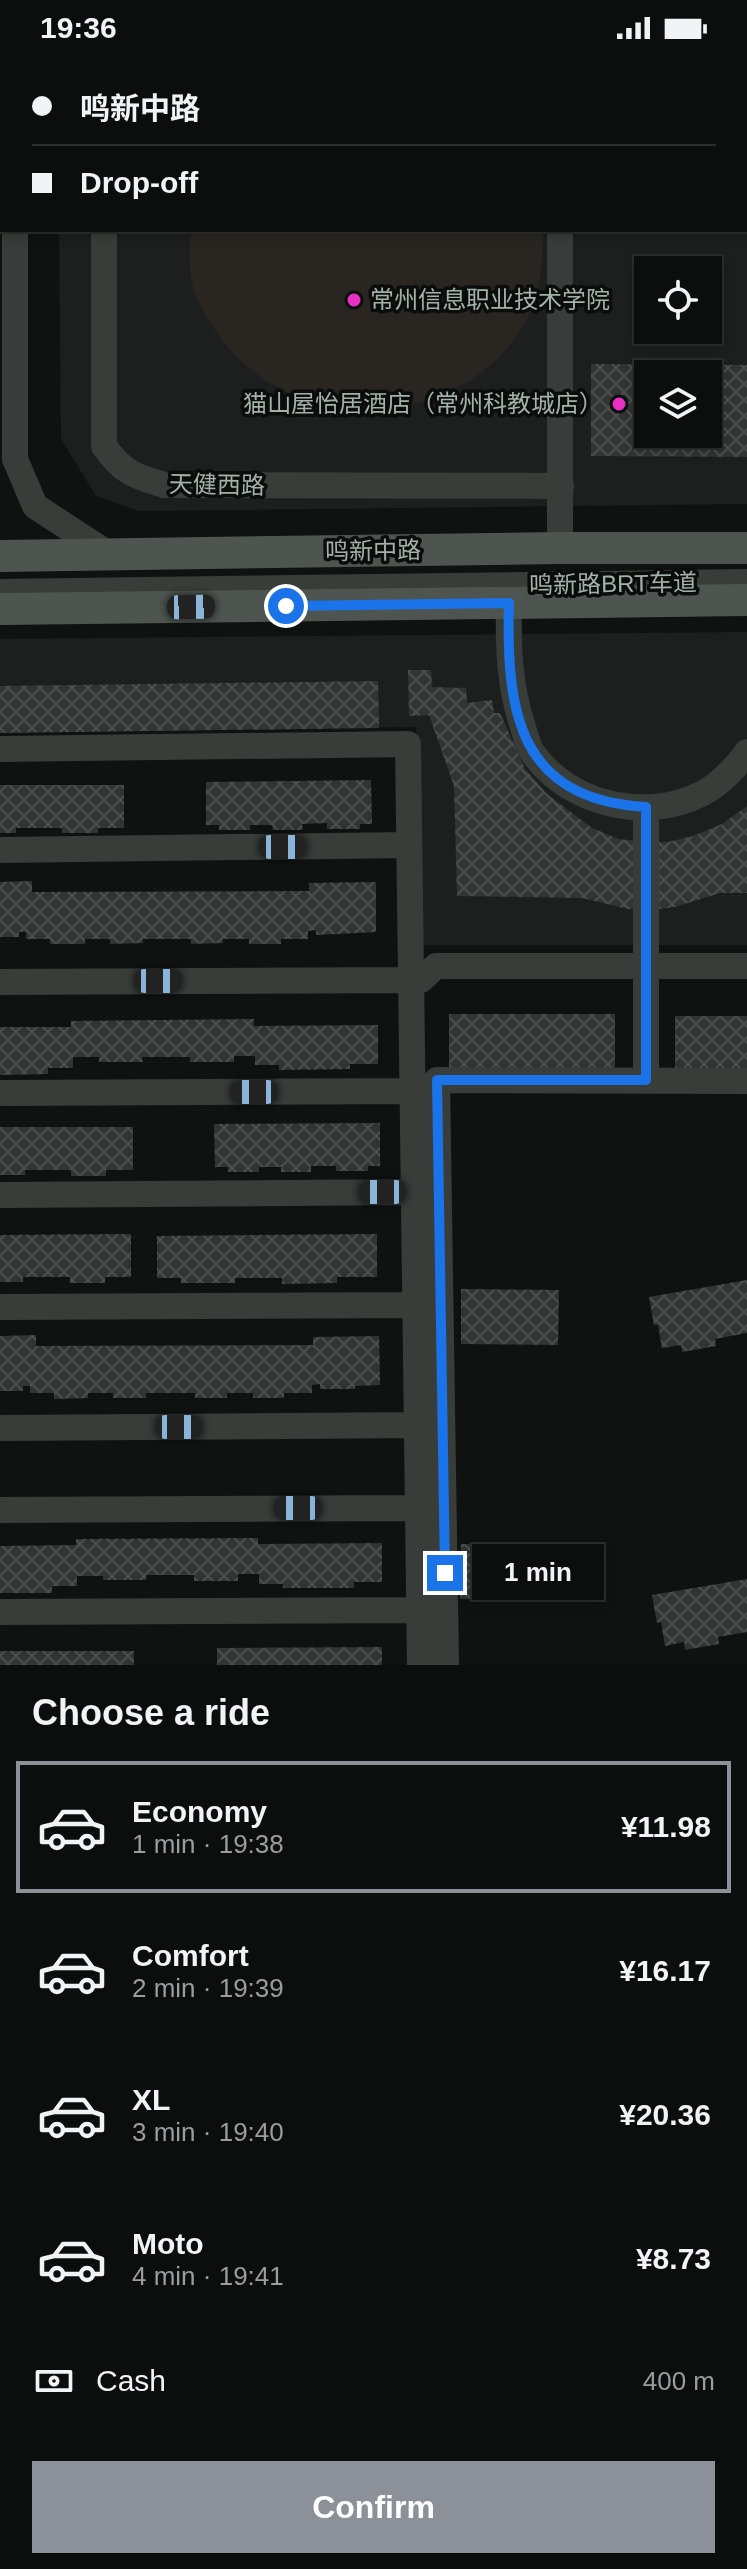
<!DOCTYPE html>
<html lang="en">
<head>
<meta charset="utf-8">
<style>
	:root { --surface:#0c0e0d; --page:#151716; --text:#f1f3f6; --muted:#9a9c9d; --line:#2c2e2e; --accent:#8c9099 }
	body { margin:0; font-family:Helvetica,"Noto Sans SC",sans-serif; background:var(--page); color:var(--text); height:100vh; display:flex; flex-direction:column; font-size:30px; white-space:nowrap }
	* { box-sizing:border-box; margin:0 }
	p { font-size:26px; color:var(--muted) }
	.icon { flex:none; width:44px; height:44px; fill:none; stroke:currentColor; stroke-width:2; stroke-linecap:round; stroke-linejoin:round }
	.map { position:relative; height:1609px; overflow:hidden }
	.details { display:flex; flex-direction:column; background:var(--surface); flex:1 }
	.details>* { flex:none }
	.top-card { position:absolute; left:0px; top:0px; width:748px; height:176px; box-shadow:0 4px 12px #0003,0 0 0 2px var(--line); display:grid; align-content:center; height:176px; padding:0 32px; background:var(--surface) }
	.fabs { position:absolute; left:634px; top:200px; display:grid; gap:16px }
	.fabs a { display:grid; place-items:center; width:88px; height:88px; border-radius:0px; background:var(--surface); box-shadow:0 4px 12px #0003,0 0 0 2px var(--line); font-size:40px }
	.end { position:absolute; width:36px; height:36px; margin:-18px; border:10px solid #1a73e8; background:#fff; box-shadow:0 0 0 4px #fff }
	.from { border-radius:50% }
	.bubble { position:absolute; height:56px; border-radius:0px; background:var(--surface); box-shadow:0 4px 12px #0003,0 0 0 2px var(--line); font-size:26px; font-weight:800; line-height:56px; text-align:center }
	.car { position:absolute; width:24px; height:48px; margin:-24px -12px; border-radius:10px; box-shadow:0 0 6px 2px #0007; background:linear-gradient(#222 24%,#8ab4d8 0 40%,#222 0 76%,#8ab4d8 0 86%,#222 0) }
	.top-card b { display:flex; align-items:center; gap:28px; height:76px; font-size:30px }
	.top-card b+b { border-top:2px solid var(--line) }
	.top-card i { width:20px; height:20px; background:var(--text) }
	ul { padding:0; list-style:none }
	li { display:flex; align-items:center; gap:24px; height:132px; margin:0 16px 12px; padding:0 16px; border:4px solid transparent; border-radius:0px }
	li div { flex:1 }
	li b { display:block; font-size:30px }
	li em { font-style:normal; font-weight:800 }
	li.on { border-color:var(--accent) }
	li>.icon { width:72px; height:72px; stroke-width:1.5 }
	h2 { padding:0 32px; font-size:36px; line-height:96px }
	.pay { display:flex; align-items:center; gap:20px; height:88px; padding:0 32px; font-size:30px }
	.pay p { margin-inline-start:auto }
	.cta { display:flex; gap:16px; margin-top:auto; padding:16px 32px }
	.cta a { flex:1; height:92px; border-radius:0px; background:var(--accent); color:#fff; font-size:32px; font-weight:800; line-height:92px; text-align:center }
	.status { display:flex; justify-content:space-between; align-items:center; height:56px; padding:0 40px; background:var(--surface); direction:ltr }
	.status svg { height:22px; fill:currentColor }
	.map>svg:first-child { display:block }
	.built { fill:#1c1f1e; fill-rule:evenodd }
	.green { fill:#292621 }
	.building { fill:url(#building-cross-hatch); fill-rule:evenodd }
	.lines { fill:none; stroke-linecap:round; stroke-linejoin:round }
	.minor { stroke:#383d3a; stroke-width:26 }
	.major { stroke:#4e5550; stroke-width:32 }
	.route { stroke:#1a73e8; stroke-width:10 }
	.poi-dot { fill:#ea30c2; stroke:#0b0d0c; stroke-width:3 }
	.labels { text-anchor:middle; stroke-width:7; stroke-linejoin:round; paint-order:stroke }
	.poi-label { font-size:24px; fill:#a2b2a6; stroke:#0b0d0c; text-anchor:start }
	.street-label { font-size:24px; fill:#a2b2a6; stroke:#0b0d0c }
</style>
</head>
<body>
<div class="status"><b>19:36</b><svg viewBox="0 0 49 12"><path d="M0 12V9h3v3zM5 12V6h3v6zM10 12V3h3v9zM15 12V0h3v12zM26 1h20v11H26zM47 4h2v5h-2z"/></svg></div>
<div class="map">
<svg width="747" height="1609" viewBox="0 0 747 1609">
	<defs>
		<pattern id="building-cross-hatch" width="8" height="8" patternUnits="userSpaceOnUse" patternTransform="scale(2)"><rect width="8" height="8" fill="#303432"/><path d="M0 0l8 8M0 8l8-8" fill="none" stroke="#4b4f4d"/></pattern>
	</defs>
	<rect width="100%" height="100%" fill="#101211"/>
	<path class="built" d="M58,0H747V448L139,455L96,440L61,383L59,174H746V2ZM648,214H708V274H648ZM648,318H708V378H648Z
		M747,576V889H421L416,671L0,677V583Z"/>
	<path class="green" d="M192,0H545L192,2Z
		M190,174H543C543,213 539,252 514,284C444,374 303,378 229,292C215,275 201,256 194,235C188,215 190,194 190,174Z"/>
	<path class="building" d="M591,308L747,309V401L591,400ZM648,318H708V378H648Z
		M408,614H431L432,631L466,632L467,647L492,644L494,657H500L525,713L547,738L592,772L619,783L646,786H668L693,780L722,768L747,750V837H720L675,851L651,854L628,853L582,842L457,840L454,730L429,659L409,660Z
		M378,625L379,672L0,677V630Z
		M371,724L372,768H360V773H327V767L302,768L303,774H273L272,769H250V774H219V769H206V726Z
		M0,729H124V772H98V777H62V772H16V777H0Z
		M32,825V836L309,835V827L376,826V876L316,879V874L308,875V883H281V888H249V883H223V887L191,888V883H143V887L110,888V883H85V888H50V883H26V876H19V881H0V826Z
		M449,958H615V1017H449Z
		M675,960H747V1019H675Z
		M254,963V970L378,969V1008H350V1013L279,1014V1009H255V1000H234V1006H190V1001H142L143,1006H99V1001H73V1012H48V1018L0,1019V971H71V965Z
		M380,1067V1110H368V1115H336V1110H311V1116H281V1111H259V1116H228V1111H215L214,1068Z
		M0,1071H133V1114H106V1120H71V1114H25V1119H0Z
		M131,1178V1221H105V1227H70V1221H23V1226H0V1179Z
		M377,1178V1221H337V1227L282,1228V1222H235V1227H181V1222H157V1180Z
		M747,1224V1277L715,1283L716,1290L682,1296L681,1289L662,1292L658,1269H654L649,1241Z
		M461,1233L559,1234L558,1289L461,1288Z
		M36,1279V1290L313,1289V1281L379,1280L380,1329L355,1330V1333H320V1328L312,1329V1337H284V1342H253V1337H227V1342H195V1337H146V1342H113V1337H88V1342L54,1343V1337H30V1330H23V1335H0V1280Z
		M258,1482V1488L382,1487V1526H354V1532H283V1528H259V1518H238V1525H194V1519H146V1524H103V1520H77V1530H52V1537H0V1490L76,1489V1483Z
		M461,1488L559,1491L557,1546L460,1543Z
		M747,1523V1576L718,1581L719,1588L685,1594L684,1586L665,1590L661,1566L657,1567L652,1539Z
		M382,1591V1609H217V1592Z
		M0,1595H134V1609H0Z"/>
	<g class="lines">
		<path class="minor" d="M104,0V2
			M560,0V2
			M16,2V0
			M746,159H747
			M15,174V403L35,450L110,499
			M104,174V390C122,416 134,420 164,429L561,430
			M560,174V492
			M0,536L747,526
			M509,547C508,589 509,628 522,668C525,677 527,688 532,696C570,752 657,769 713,731C726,721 737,710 747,696
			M0,693L408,688L420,1609
			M646,751V1024
			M0,794L409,789
			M0,926L421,924L436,910H747
			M0,1037L412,1035
			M0,1139L414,1136
			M0,1251L415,1249
			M0,1372L417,1369
			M0,1454L418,1452
			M0,1556L419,1554
			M446,1609L437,1024L747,1025"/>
		<path class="major" d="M0,500L560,492H747
			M0,553L747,544"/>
	</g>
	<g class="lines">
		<path class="route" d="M286,550L509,547C506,655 518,744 646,751V1024H437L445,1517"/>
	</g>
	<g class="poi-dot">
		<circle cx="354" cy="244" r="8"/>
		<circle cx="619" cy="348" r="8"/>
	</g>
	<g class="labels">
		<g class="poi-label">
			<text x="370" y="252">常州信息职业技术学院</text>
			<text x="603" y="356" text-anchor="end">猫山屋怡居酒店（常州科教城店）</text>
		</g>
		<g class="street-label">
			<text transform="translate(217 429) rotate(1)" y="8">天健西路</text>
			<text transform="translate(373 495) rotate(-1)" y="8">鸣新中路</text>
			<text transform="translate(613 528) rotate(-1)" y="8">鸣新路BRT车道</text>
		</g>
	</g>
</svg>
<div class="fabs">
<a><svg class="icon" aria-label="locate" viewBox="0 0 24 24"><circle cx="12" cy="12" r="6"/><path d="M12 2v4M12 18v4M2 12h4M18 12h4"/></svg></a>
<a><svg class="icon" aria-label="layers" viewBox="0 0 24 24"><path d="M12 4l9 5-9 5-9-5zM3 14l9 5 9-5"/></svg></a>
</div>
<i class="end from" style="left:286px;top:550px"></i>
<i class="end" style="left:445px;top:1517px"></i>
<div class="bubble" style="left:472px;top:1488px;width:132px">1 min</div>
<i class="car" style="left:191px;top:551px;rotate:89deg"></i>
<i class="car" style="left:283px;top:791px;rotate:90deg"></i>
<i class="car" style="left:158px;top:925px;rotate:90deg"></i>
<i class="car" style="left:254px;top:1036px;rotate:270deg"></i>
<i class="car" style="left:382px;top:1136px;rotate:270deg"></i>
<i class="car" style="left:179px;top:1371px;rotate:90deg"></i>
<i class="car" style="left:298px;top:1452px;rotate:270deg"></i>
<div class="top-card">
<b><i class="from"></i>鸣新中路</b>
<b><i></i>Drop-off</b>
</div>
</div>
<section class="details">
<h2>Choose a ride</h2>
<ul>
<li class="on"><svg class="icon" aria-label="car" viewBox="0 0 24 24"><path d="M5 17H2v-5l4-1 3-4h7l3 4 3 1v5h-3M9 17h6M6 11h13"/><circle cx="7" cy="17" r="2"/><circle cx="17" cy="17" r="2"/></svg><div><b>Economy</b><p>1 min · 19:38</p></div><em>¥11.98</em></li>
<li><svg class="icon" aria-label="car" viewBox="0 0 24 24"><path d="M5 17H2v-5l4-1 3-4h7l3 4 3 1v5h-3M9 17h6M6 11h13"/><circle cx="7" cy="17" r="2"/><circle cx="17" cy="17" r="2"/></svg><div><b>Comfort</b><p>2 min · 19:39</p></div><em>¥16.17</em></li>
<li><svg class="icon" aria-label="car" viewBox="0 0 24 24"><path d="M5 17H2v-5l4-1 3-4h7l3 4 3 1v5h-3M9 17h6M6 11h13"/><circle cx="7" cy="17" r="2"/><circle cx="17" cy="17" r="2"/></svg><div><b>XL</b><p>3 min · 19:40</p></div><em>¥20.36</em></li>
<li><svg class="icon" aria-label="car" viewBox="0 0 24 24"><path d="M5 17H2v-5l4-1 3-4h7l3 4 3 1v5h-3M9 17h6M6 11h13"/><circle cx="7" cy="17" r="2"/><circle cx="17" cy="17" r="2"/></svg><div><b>Moto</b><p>4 min · 19:41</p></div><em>¥8.73</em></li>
</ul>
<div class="pay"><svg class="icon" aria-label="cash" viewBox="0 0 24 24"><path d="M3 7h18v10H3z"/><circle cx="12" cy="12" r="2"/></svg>Cash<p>400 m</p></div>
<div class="cta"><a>Confirm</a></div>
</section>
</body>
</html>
